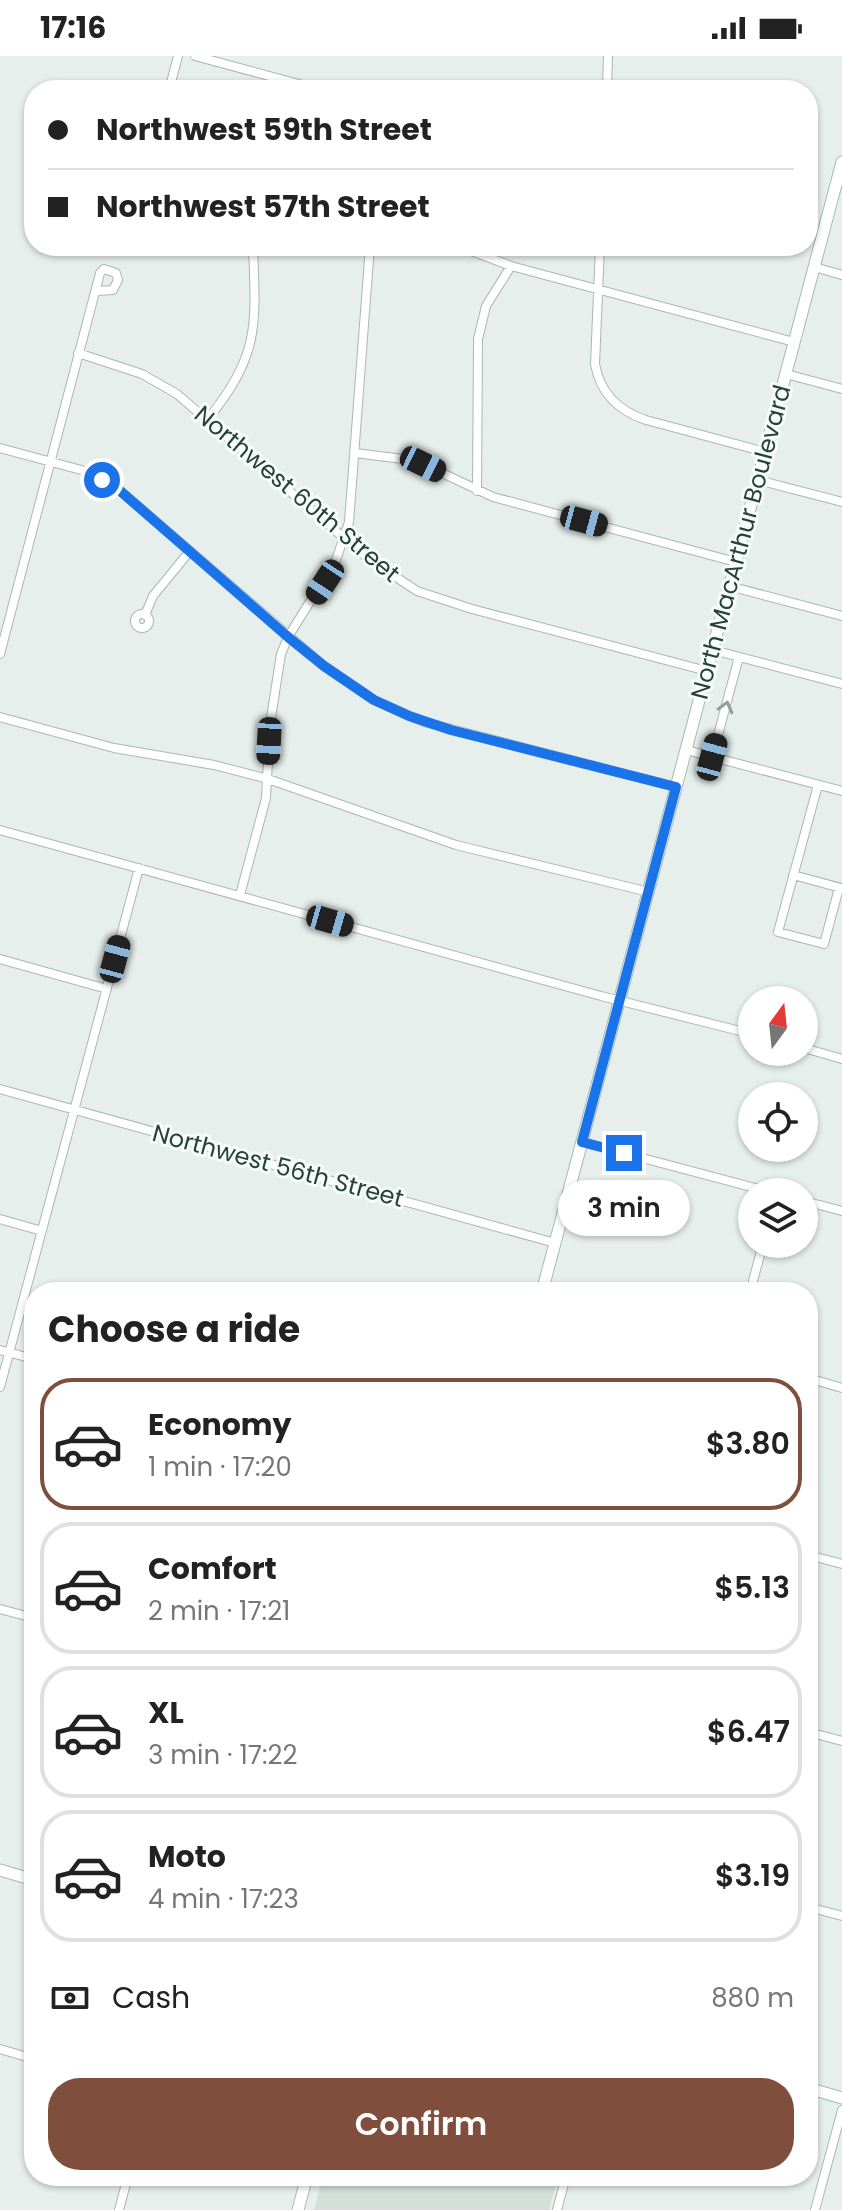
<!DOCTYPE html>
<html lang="en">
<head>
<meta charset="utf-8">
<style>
	:root { --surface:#fff; --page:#f2f2f2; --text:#222; --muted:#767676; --line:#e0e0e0; --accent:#804e3d }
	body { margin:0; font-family:Poppins,sans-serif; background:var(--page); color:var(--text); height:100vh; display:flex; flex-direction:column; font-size:30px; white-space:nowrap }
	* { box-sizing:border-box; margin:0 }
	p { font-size:26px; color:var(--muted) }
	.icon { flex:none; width:44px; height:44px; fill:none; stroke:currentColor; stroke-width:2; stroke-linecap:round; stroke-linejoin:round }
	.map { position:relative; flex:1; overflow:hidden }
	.drawer { position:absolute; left:24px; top:1226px; width:794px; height:904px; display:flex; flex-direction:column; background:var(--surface); border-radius:32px; box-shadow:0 2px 6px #0004 }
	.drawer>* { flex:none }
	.guide { position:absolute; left:24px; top:24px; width:794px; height:176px; border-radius:32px; box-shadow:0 2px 6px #0004; display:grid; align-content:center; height:176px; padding:0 24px; background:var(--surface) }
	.needle { width:52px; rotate:15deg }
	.tools { position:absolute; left:738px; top:930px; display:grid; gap:16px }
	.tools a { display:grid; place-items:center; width:80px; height:80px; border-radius:50%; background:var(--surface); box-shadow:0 2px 6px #0004; font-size:40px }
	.end { position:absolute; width:36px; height:36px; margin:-18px; border:10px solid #1a73e8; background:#fff; box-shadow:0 0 0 4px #fff }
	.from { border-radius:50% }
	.bubble { position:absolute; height:56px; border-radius:28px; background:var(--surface); box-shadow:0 2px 6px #0004; font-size:26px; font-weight:600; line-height:56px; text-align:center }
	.car { position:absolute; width:24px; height:48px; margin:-24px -12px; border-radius:10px; box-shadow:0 0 6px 2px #0007; background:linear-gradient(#222 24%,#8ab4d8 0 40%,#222 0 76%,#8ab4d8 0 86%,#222 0) }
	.guide b { display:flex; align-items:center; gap:28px; height:76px; font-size:30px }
	.guide b+b { border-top:2px solid var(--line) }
	.guide i { width:20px; height:20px; background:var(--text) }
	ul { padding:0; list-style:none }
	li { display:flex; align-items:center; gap:24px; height:132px; margin:0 16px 12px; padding:0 8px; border:4px solid var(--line); border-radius:32px }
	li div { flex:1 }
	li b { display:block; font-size:30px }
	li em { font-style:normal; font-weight:600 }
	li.selected { border-color:var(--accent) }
	li>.icon { width:72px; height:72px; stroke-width:1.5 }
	h2 { padding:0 24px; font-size:36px; line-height:96px }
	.pay { display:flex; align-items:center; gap:20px; height:88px; padding:0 24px; font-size:30px }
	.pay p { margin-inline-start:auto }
	.button { display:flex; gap:16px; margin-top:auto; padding:16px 24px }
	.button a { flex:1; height:92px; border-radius:32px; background:var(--accent); color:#fff; font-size:32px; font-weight:600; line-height:92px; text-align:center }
	.status { display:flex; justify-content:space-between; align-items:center; height:56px; padding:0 40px; background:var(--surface); direction:ltr }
	.status svg { height:22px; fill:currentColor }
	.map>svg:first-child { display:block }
	.built { fill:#d4dfda }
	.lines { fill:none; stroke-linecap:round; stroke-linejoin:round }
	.minor-casing { stroke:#a8b8b2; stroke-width:10 }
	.secondary-casing { stroke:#a4bbb3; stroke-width:13 }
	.minor { stroke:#fff; stroke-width:8 }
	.secondary { stroke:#fff; stroke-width:11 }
	.oneway { stroke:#92a09c }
	.route { stroke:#1a73e8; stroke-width:10 }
	.labels { text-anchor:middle; stroke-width:6; stroke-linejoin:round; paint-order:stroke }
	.street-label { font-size:24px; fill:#24423a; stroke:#f7fbf9 }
</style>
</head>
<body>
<div class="status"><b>17:16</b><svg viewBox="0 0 49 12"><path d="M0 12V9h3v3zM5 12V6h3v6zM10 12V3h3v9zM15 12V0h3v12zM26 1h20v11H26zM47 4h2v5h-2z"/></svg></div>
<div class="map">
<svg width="842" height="2154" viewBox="0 0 842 2154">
	<rect width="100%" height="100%" fill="#e6efeb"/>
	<path class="built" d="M323,2120H558L549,2154H314Z"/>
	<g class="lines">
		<defs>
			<path id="minor" d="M195,0L321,34
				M169,34L178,0
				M607,34L608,0
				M458,190L511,210L794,286
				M600,190L595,308C600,337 619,355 646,364L765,396
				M814,211L842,219
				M78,297L142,318L177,338L366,501L417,535L472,553L707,615
				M786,318L842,333
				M208,363C260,298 256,270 253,190
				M0,392L85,415L118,433L324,610L374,644L424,666L676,731
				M355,397L403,403L423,408L493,441L736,506
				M758,424L842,446
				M477,435L478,283L486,250L511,210
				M729,530L842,560
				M135 565a7 7 0 1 1 14 0a7 7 0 1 1-14 0Z
				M145,559L153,540L189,496
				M713,594L842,628
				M0,598L100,217L104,213L116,217L118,224L113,234L96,235
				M0,661L114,692L214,709L268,723L456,789L649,836
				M686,694L842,735
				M712,701L739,601
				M818,729L778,876L824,888L839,832
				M0,774L601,940L752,978
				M793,819L841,832
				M240,839L266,742L270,668L281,598L288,581L336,504L349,466L370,190
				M0,903L107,933
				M804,992L842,1003
				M0,1033L555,1187
				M582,1086L770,1136
				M804,1145L842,1155
				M0,1163L42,1175
				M750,1236L763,1188
				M0,1294L34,1303
				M808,1322L842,1332
				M0,1331L139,812
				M808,1499L842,1508
				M0,1553L34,1562
				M808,1676L842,1685
				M808,1851L842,1860
				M0,1993L34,2003
				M119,2154L128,2120
				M557,2154L566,2120
				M815,2154L842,2054"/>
			<path id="secondary" d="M542,1236L842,106
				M0,1814L34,1824
				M808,2032L842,2042
				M298,2154L307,2120"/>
		</defs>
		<use href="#minor" class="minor-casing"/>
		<use href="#secondary" class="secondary-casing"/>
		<use href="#minor" class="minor"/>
		<use href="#secondary" class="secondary"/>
	</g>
	<defs><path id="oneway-chevron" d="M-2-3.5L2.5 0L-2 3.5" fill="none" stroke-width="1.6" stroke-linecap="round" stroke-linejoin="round" transform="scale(2)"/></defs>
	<use class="oneway" href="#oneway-chevron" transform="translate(726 651) rotate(-75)"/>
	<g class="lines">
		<path class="route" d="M102,424L118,433L288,581L324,610L374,644L409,660L451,674L676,731L582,1086L624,1097"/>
	</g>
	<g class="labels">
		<g class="street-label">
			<text transform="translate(297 438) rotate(40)" y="8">Northwest 60th Street</text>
			<text transform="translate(741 486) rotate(-75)" y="8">North MacArthur Boulevard</text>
			<text transform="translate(278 1110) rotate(15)" y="8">Northwest 56th Street</text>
		</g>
	</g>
</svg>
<div class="tools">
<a><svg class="needle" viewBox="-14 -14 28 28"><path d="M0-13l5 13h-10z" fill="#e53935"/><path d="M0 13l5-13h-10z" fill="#767676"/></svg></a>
<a><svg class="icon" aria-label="locate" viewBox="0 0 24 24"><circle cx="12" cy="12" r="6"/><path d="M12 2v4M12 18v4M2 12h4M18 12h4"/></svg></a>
<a><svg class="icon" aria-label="layers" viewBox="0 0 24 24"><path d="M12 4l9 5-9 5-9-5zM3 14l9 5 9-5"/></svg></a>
</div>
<i class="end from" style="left:102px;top:424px"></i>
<i class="end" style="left:624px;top:1097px"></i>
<div class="bubble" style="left:558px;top:1124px;width:132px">3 min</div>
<i class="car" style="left:423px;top:408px;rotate:116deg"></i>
<i class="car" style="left:584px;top:465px;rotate:105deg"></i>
<i class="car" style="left:325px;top:526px;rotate:213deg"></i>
<i class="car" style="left:269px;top:685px;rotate:183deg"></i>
<i class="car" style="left:712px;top:701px;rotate:15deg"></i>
<i class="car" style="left:330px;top:865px;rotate:106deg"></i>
<i class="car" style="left:115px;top:903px;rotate:15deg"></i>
<div class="guide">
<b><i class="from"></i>Northwest 59th Street</b>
<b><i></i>Northwest 57th Street</b>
</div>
<section class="drawer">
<h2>Choose a ride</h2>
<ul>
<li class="selected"><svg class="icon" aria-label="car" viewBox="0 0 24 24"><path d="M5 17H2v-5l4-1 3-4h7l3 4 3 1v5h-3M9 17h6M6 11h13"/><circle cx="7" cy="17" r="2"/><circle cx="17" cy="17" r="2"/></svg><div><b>Economy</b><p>1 min · 17:20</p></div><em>$3.80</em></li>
<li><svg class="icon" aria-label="car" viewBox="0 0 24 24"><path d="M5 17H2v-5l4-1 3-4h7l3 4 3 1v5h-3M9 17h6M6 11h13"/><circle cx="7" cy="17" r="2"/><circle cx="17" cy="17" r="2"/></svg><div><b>Comfort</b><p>2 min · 17:21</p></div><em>$5.13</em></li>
<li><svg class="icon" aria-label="car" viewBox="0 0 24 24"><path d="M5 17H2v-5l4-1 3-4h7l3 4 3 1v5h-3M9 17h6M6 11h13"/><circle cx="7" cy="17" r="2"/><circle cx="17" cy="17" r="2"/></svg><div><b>XL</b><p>3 min · 17:22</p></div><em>$6.47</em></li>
<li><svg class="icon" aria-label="car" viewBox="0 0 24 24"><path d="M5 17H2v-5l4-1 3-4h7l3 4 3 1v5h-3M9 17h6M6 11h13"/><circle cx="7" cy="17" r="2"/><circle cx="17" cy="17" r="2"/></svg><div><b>Moto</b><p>4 min · 17:23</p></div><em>$3.19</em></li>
</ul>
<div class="pay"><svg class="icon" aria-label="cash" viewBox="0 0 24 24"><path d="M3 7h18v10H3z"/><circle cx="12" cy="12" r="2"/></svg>Cash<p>880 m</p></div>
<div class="button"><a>Confirm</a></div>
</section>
</div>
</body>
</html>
